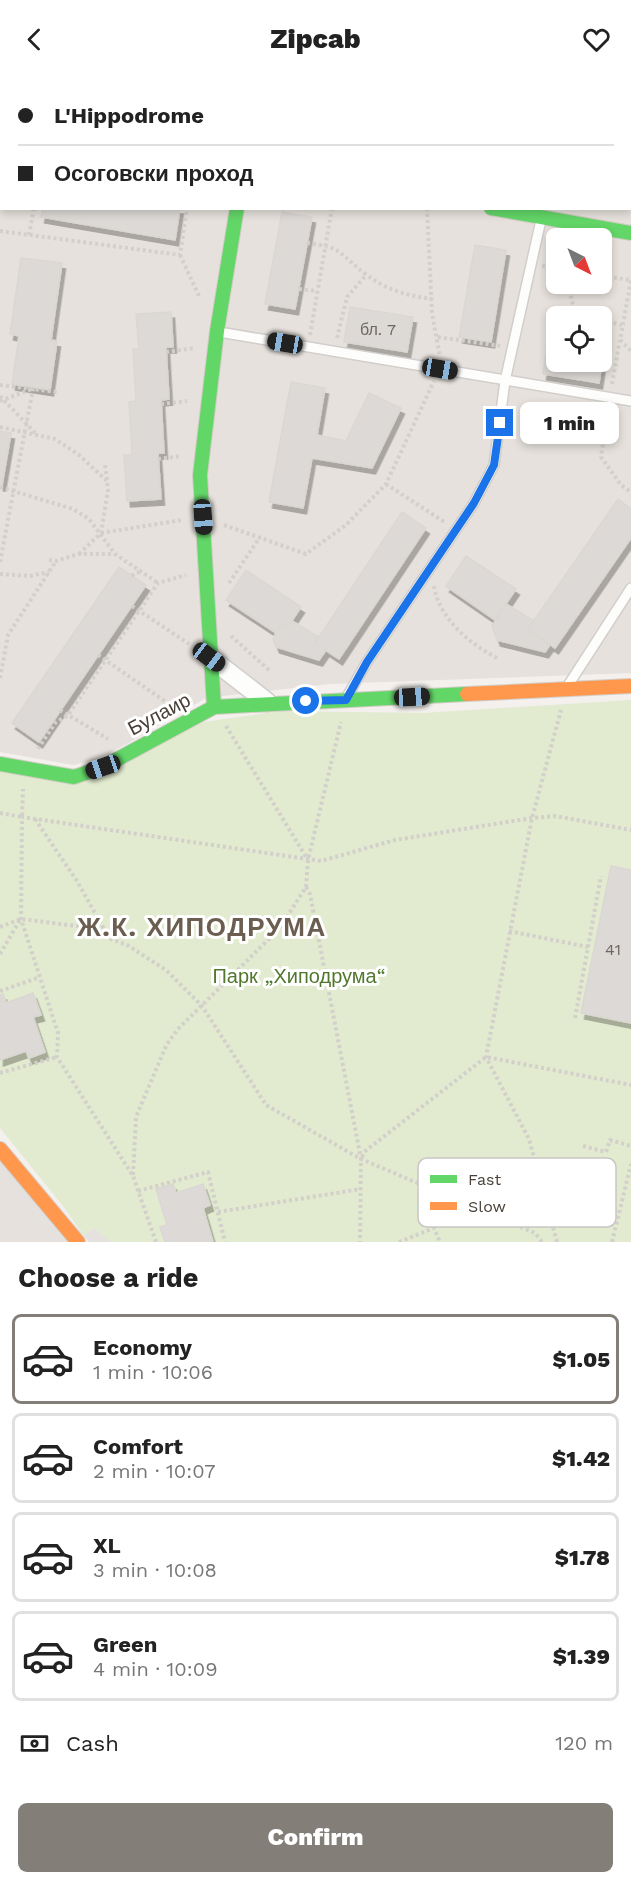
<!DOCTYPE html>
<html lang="en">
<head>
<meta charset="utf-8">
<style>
	:root { --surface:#fff; --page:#f6f6f6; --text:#222; --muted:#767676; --line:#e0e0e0; --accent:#847e78 }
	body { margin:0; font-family:"Work Sans",sans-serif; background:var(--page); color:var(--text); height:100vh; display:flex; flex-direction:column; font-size:22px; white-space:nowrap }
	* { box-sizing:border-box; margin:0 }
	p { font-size:20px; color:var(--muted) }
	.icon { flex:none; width:33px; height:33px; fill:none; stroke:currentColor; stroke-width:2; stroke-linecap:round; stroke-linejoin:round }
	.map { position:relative; height:1164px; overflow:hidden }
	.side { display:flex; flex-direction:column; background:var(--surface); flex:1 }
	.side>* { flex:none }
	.hud { position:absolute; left:0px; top:0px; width:632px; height:132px; box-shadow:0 3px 9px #0003; display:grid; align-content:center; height:132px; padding:0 18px; background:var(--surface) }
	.needle { width:39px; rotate:138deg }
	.fabs { position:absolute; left:546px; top:150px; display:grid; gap:12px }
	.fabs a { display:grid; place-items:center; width:66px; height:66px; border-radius:9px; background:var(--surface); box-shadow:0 3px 9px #0003; font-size:30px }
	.end { position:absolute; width:27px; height:27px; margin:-14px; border:8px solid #1a73e8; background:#fff; box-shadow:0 0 0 3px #fff }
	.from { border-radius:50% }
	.bubble { position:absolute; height:42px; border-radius:9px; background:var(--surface); box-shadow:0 3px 9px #0003; font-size:20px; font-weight:800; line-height:42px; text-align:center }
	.car { position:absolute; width:18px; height:36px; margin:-18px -9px; border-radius:8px; box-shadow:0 0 4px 2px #0007; background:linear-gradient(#222 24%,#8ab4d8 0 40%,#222 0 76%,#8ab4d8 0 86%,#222 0) }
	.hud b { display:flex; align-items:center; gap:21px; height:57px; font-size:22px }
	.hud b+b { border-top:2px solid var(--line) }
	.hud i { width:15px; height:15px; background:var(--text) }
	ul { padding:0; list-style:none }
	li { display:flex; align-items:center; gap:18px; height:90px; margin:0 12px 9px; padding:0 6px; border:3px solid var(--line); border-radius:9px }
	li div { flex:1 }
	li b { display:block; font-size:22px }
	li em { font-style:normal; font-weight:800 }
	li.selected { border-color:var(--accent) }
	li>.icon { width:54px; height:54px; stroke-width:1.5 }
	h2 { padding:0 18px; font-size:27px; line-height:72px }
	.pay { display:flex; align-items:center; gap:15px; height:66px; padding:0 18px; font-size:22px }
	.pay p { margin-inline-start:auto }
	.button { display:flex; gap:12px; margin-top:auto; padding:12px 18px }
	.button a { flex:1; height:69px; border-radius:9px; background:var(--accent); color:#fff; font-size:24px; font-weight:800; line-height:69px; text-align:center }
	header { display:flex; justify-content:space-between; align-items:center; height:78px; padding:0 18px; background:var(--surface); font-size:27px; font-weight:800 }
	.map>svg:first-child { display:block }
	.residential { fill:#e6e1dc; fill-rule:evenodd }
	.green { fill:#e2eacf }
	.parking { fill:#e5e1de }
	.building { fill:#dcd9d6; stroke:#dbd7d3; stroke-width:1.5; filter:url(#shadow) }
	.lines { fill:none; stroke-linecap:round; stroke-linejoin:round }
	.lane-casing { stroke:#d1cecb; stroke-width:12 }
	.street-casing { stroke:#d1cecb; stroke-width:21 }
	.fast-casing { stroke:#d2ccc5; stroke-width:16 }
	.slow-casing { stroke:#d2ccc5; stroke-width:16 }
	.path { stroke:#d3d0cb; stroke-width:4; stroke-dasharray:3 3; stroke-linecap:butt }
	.lane { stroke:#fdfdfc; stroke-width:9 }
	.street { stroke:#fdfdfc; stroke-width:18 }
	.fast { stroke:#63d668; stroke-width:14 }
	.slow { stroke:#ff974d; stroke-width:14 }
	.route { stroke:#1a73e8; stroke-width:8 }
	.labels { text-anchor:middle; stroke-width:6; stroke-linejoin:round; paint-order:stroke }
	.number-label { font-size:16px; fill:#6e6861 }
	.street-label { font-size:20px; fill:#494139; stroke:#fff }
	.park-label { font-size:20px; fill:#52782f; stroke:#fff }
	.district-label { font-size:26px; font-weight:bold; letter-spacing:1.5px; fill:#6b5e51; stroke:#fff }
	.key { fill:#fff; stroke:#c8c6c4; stroke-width:1.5 }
	.key-label { font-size:16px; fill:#494139 }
</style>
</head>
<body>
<header><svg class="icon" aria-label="back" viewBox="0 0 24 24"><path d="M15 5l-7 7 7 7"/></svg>Zipcab<svg class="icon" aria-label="heart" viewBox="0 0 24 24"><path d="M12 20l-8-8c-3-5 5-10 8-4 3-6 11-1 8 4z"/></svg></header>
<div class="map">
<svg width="631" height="1164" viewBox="0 0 631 1164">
	<defs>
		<filter id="shadow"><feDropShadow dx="3.5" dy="6" stdDeviation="0" flood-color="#0004"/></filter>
	</defs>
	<rect width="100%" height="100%" fill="#f3f0ed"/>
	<path class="residential" d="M0,0H631V595L329,606L206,620L202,614L127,657L123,668L97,681L73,687L0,674ZM2,2H630V130H2ZM556,160H602V206H556ZM556,238H602V284H556Z
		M0,1099L51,1164H0Z"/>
	<path class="green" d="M631,622V1164H111L94,1150L84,1158L63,1128L0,1050V692L74,707L204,644L280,633L423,635Z"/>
	<path class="parking" d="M0,167L9,168L0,232Z
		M202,614L206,620L123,668L127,657Z
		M0,1079L69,1164H51L0,1099Z
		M94,1150L111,1164H89L84,1158Z"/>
	<path class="building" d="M130,0H175L130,2Z
		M251,0H295L251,2Z
		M421,0H465L421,2Z
		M508,0H545L508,2Z
		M604,0H631L630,96V2Z
		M43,130H180L175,162L41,139Z
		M282,134L312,139L295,231L265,226Z
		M475,167L506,172L491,264L459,259Z
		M21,180L62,185L51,262L57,263L50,312L12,306L19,258L10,256Z
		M350,229L413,239L407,274L344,264Z
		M171,234L173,269H166L169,321L161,322L164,375H158L161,421L127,423L124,377H132L129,324L136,323L133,271H139L136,236Z
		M548,262L556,264V284H602V270L604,271L599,305L543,296Z
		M291,304L325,310L317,357L346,363L369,315L401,330L372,390L312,380L303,430L269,424Z
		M0,353L11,355L2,407H0Z
		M618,421L631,431V460L555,570L528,551Z
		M402,434L426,450L339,581L315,565Z
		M466,478L516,511L495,542L446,508Z
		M119,489L146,507L39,664L12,645Z
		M246,492L301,529L287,550L282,547L276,555L226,522Z
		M506,526L534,543L528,551L550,567L545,574L497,562L492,548Z
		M292,543L319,559L315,565L326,572L319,582L276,569L273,561L276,555L282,547L287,550Z
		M611,788L631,792V945L581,935Z
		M33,915L41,937L33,939L45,974L29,980L26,973L0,982V917L3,916L6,925Z
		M173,1106L176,1115L203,1106L210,1127L203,1130L213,1164H165L160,1149L167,1147L156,1111Z"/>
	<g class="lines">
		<defs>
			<path id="lane" d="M13,2L14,0
				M115,2V0
				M311,2L312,0
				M483,2V0
				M219,254L631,323
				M569,606L631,510
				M348,617L367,584L474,425L494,387L505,303L541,142"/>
			<path id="street" d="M563,2V0
				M0,60L2,50
				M209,579L267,624"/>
			<path id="fast" d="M491,130L631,155
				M214,629L200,397L217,253L237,130
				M0,686L74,699L103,689L214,629L467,616"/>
			<path id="slow" d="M467,616L631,608
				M0,1071L78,1164"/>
		</defs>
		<use href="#lane" class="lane-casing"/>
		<use href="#street" class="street-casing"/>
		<use href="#fast" class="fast-casing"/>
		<use href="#slow" class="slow-casing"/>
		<path class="path" d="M200,2V0
			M240,2V0
			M407,2V0
			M585,2V0
			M427,130L432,235L440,279
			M0,153L180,177L187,130
			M29,157L34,130
			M307,165C345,169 340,178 367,197C386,212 409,218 432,221
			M180,177L200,220
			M542,188L556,190
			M602,198L631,202L612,306
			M568,206L575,236L585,238
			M299,211L317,213
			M602,242L622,247
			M310,257L332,130
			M438,259L500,268
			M337,260L347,219L366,197
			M620,262L631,273
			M166,274L195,270
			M0,307L57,314
			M0,318L36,356
			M0,323L32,311
			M161,326L187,323
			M608,331L601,379L621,407L631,414
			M0,349L55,361L79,377L107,403
			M158,381L181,378
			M386,406L446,445
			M0,409L73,431L89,441L115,476L158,505
			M224,447L306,476L346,447L386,406L434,303
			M101,455L182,442
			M79,476L101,455L108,412L105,386
			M49,482L56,483L79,476H114
			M0,484L33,311
			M0,496L30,498L49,494
			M132,498L135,495L142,494
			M229,505L260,459
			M434,508C439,541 471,567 499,581
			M132,528L189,566
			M231,558L269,592
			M98,577L169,626
			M0,600L8,557L56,483
			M60,632L108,661
			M226,648L308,782
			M38,671L55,645L68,637L158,505L186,497
			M0,735L22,739L23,711
			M35,741L77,803L109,860
			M306,809L310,816L361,1081L360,1164
			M0,849L21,841L77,848L127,867L166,892L202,928L266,1027L361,1081L535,1155L542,1164
			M509,853L588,869
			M0,876L20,842
			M0,913L40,899
			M575,940L601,798
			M0,995L57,979
			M583,1068L606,1074L610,1062L631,1068
			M362,1079L364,1074L486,979L631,1007
			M133,1097L136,1039L166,968L177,952L280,850L306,809L308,782L341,644
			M138,1113L208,1094L225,1164
			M218,1134L361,1111
			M156,1164L133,1098L57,979L58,955L21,841L22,739L321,783L395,762L532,740L555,738L631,752
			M399,1164L434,1150L440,1164
			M557,1164L529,1061L486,979L532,740L561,632
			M612,1164L631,1086"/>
		<use href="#lane" class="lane"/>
		<use href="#street" class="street"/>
		<use href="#fast" class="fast"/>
		<use href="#slow" class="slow"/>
	</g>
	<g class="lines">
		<path class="route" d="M306,623L346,622L367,584L474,425L494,387L500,345"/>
	</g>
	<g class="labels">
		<g class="number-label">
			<text x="378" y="257">бл. 7</text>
			<text x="613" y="877">41</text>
		</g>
		<g class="street-label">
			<text transform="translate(159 636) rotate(-28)" y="7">Булаир</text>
		</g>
		<g class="park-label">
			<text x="299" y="905">Парк „Хиподрума“</text>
		</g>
		<g class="district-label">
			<text x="202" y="858">Ж.К. ХИПОДРУМА</text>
		</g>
	</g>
	<rect x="418" y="1080" width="198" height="69" rx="9" class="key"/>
	<rect x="430" y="1097" width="27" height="8" fill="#63d668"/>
	<rect x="430" y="1124" width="27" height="8" fill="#ff974d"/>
	<g class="key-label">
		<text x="468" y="1107">Fast</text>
		<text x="468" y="1134">Slow</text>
	</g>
</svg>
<div class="fabs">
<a><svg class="needle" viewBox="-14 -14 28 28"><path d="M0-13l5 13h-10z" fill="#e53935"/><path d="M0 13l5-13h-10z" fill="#767676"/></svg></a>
<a><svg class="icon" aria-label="locate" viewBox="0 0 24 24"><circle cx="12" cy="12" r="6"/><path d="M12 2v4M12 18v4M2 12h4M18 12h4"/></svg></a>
</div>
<i class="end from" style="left:306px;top:623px"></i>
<i class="end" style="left:500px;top:345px"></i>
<div class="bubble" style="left:520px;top:324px;width:99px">1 min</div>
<i class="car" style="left:285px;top:265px;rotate:280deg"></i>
<i class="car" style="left:440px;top:291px;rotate:100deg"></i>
<i class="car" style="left:203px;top:439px;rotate:176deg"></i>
<i class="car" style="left:209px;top:579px;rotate:127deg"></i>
<i class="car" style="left:412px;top:619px;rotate:87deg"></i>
<i class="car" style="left:103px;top:689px;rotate:251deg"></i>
<div class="hud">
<b><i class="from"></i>L'Hippodrome</b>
<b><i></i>Осоговски проход</b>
</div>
</div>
<section class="side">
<h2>Choose a ride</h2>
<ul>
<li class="selected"><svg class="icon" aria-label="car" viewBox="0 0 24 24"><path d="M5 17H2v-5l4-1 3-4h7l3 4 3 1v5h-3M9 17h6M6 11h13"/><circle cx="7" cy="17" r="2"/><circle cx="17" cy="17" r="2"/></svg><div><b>Economy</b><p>1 min · 10:06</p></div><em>$1.05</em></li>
<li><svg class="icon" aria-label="car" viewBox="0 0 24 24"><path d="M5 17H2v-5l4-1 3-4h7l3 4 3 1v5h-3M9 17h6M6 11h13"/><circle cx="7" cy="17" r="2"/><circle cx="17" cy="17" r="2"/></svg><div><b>Comfort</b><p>2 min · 10:07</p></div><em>$1.42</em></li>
<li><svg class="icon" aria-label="car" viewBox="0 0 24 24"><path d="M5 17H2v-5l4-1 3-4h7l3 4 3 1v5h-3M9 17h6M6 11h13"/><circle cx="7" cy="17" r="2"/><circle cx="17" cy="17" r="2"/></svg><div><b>XL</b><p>3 min · 10:08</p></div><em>$1.78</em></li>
<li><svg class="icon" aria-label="car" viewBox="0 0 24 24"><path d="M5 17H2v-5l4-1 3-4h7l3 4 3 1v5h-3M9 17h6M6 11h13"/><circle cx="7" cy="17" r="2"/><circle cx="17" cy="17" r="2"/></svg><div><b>Green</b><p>4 min · 10:09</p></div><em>$1.39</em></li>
</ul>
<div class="pay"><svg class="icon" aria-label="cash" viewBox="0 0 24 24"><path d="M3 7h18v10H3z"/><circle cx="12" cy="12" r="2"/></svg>Cash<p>120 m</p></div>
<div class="button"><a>Confirm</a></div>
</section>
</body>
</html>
